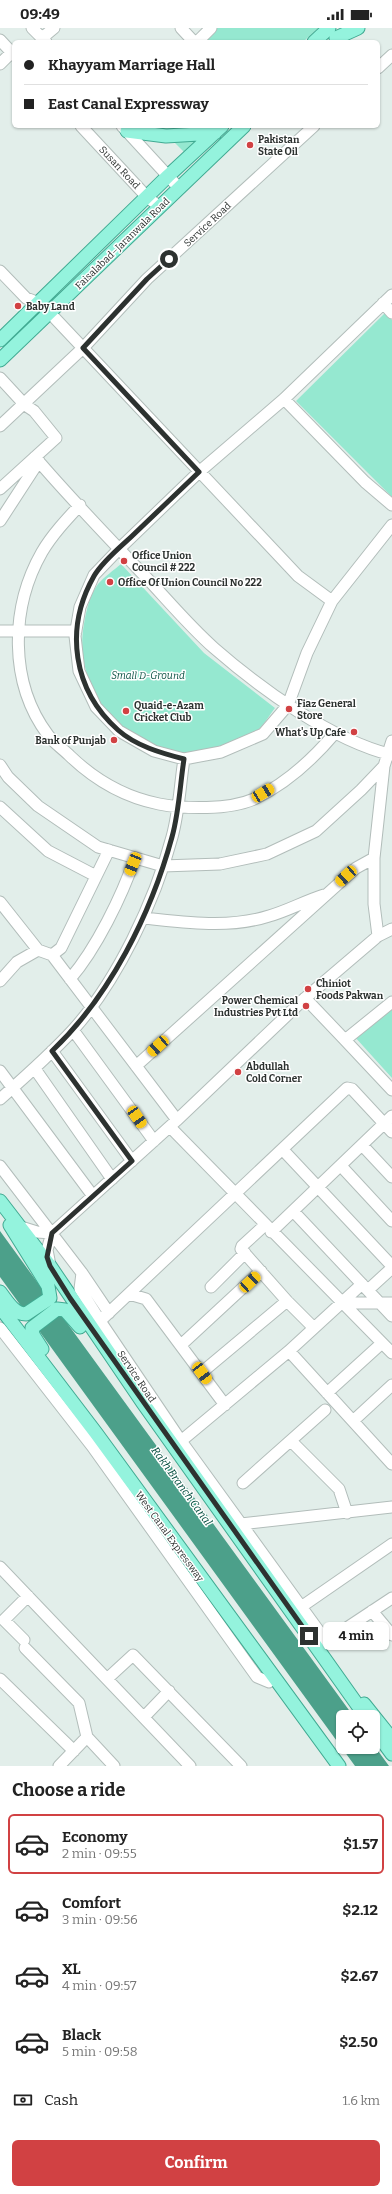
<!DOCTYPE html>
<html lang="en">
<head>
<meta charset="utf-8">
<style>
	:root { --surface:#fff; --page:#f2f2f2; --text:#222; --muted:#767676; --line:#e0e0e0; --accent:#d14143 }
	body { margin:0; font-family:Bitter,serif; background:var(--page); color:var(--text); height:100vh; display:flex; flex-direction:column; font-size:15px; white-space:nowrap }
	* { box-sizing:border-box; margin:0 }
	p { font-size:13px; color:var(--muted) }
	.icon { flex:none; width:22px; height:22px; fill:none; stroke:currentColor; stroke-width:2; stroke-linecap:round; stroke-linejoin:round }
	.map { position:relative; height:1738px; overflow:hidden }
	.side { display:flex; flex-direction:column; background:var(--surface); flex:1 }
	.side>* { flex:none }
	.guide { position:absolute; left:12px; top:12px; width:368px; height:88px; border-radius:6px; box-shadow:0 1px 3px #0004; display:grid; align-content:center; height:88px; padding:0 12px; background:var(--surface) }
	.tools { position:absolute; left:336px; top:1682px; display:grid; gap:8px }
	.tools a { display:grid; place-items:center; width:44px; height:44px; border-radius:6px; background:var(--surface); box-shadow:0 1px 3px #0004; font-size:20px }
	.end { position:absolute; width:18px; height:18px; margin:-9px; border:5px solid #2d3230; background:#fff; box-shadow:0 0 0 2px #fff }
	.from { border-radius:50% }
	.bubble { position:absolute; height:28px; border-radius:6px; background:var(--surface); box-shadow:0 1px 3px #0004; font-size:13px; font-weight:700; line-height:28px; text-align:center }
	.car { position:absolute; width:12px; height:24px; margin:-12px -6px; border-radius:5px; box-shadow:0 0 3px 1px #0007; background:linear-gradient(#f5c518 24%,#345 0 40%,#f5c518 0 76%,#345 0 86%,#f5c518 0) }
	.guide b { display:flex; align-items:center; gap:14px; height:38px; font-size:15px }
	.guide b+b { border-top:1px solid var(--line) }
	.guide i { width:10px; height:10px; background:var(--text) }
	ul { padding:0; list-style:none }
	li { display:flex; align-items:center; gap:12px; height:60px; margin:0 8px 6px; padding:0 4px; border:2px solid transparent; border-radius:6px }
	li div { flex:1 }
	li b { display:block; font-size:15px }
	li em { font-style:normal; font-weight:700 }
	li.selected { border-color:var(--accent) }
	li>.icon { width:36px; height:36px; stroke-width:1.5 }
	h2 { padding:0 12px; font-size:18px; line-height:48px }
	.pay { display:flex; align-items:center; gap:10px; height:44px; padding:0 12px; font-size:15px }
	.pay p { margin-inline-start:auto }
	.cta { display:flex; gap:8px; margin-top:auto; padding:8px 12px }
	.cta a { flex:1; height:46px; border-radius:6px; background:var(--accent); color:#fff; font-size:16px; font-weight:700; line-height:46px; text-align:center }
	.status { display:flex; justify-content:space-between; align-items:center; height:28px; padding:0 20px; background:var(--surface); direction:ltr }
	.status svg { height:11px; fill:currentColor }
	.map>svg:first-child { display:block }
	.green { fill:#95e8d0 }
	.water { fill:#4ca08a }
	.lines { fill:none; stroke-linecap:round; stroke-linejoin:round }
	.minor-casing { stroke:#b2bdba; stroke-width:13 }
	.major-casing { stroke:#41aa92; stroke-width:15 }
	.minor { stroke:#fff; stroke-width:11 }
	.major { stroke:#94f3dd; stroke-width:13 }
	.route { stroke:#2d3230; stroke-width:5 }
	.poi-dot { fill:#d14143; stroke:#fff; stroke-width:1.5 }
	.labels { text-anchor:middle; stroke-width:3; stroke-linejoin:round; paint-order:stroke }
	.poi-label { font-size:10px; font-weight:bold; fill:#2d3230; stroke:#fff; text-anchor:start }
	.street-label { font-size:10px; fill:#2d3230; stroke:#fff }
	.park-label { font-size:10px; font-style:italic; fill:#0c5344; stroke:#fff }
	.water-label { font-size:11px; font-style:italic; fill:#004b3c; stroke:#fff }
</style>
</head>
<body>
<div class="status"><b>09:49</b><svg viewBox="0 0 49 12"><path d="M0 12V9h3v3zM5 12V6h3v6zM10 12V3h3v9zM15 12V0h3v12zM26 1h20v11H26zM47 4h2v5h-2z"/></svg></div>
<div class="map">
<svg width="392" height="1738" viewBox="0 0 392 1738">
	<rect width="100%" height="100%" fill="#e2eeea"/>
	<path class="green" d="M216,0H318L303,14H201Z
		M158,98H212L184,124Z
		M385,285L392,292V469L296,373Z
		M121,536L204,625L275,680C269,688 263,698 256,704C249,709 239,712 231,716C153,753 69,677 84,596C86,583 90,567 98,556C104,549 114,542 121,536Z
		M392,980V1050L354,1008Z"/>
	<path class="water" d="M0,1203L354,1689H343V1719H373V1716L389,1738H355L0,1249Z"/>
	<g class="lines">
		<defs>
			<path id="minor" d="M32,0L46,14
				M181,0L194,14
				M42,10L54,0
				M0,12L14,27
				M197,14L211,0
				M0,36L12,24
				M378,40L392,27
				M81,98L147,169L160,179
				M122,98L179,160
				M0,243L26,270L39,275L50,285L298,548L332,573
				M392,267L284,371L199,444L119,521L94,547L80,579L75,608L79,643L96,679L119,703L154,723L184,731L221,724L263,706L288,677L307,625L332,573L392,497
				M383,275L392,285
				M0,350L25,377L34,383L56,410L0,461
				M284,371L365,454L392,477
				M0,398L83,320L147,251L314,98
				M35,429C69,469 106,507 142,545C166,570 188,597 214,620C261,661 331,712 392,727
				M80,477C66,492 52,507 42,524C10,580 9,655 48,707C54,715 63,721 70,728C95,752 124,769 159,776C185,781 229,782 254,771C286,756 313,731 335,705
				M0,493L39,433
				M0,603H76
				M0,737L8,749L38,778L98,819L163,838L220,836L267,826L316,803L361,762L384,738
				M0,779L48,823L96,848
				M0,874L38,922
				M143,890C184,894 229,901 269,888C287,883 305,873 324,867
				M378,908L374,876V830L384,738L392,713
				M52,927L61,920L109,822
				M70,951C96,921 122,868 135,830
				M0,953L17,934L38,922L52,927L177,1092
				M305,970L345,1012
				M392,974L345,1012L392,1062
				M73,1002L154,1113
				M52,1023L132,1133
				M136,1038L356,840L374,830
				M35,1041L112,1151
				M0,1043L93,1168
				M0,1071C25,1049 50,1027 73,1002C117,953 155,873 172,809C179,784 180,757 184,731
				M170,1099L392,1325
				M362,1117L392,1149
				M283,1122L392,1238
				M0,1138L82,1245L109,1285
				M341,1138L392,1193
				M293,1183L392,1288
				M21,1199L37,1204L52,1205
				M271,1204L392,1088
				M50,1237L47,1222L52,1205L177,1092L303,972L378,908L392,901
				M82,1245L80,1261L100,1293L181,1413L326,1613
				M211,1259L245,1225
				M368,1262L392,1240
				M129,1266L146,1271L225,1377
				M287,1273L314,1300
				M344,1275H392
				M100,1293L347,1060L352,1061L392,1104
				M0,1300L92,1418L257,1649L269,1654
				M181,1317L261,1243
				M289,1323L362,1256
				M201,1345L287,1273L241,1221L242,1218L265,1197
				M327,1365L382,1315
				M353,1393L392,1357
				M181,1413L289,1323L392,1436
				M291,1413L339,1461L347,1485
				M243,1455L325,1382
				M241,1496L392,1479
				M0,1539L190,1738
				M301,1579L392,1516
				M372,1583L392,1607
				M24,1612L4,1592L28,1568
				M321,1617L392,1570
				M25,1620L79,1675L87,1709L114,1738
				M108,1650L133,1627L241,1738
				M0,1651L74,1723
				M144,1689L169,1663
				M59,1738L87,1709"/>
			<path id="major" d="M336,10L358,0
				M314,14L329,0
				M127,103L166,108L215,105
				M0,312L168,148L222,98
				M0,332L244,98
				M0,1173L50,1238L143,1375L366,1689
				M0,1264C7,1273 14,1286 26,1286L50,1270L48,1258L10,1197
				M0,1279L96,1405L339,1738
				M42,1321L33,1307L32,1300L57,1281L65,1282L80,1299
				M364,1676L392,1711
				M376,1704L392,1726"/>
		</defs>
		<use href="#minor" class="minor-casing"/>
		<use href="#major" class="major-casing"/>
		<use href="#minor" class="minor"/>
		<use href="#major" class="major"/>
	</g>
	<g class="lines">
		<path class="route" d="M169,231L147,251L83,320L199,444C176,466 154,487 131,509C119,520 102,534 94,548C64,601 73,662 118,702C136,718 161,725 184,731C180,757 179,784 172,809C151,886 110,968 52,1023L132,1133L52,1205L47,1229L50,1238L70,1270L309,1608"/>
	</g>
	<g class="poi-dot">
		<circle cx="250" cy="117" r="4"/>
		<circle cx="18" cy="278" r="4"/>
		<circle cx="124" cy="533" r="4"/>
		<circle cx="110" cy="554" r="4"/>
		<circle cx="289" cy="681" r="4"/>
		<circle cx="126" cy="683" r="4"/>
		<circle cx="354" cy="704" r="4"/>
		<circle cx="114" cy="712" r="4"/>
		<circle cx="308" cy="961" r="4"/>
		<circle cx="306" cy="978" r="4"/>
		<circle cx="238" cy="1044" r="4"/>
	</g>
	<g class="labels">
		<g class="poi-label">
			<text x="258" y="115">Pakistan<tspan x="258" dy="12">State Oil</tspan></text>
			<text x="26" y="282">Baby Land</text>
			<text x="132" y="531">Office Union<tspan x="132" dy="12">Council # 222</tspan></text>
			<text x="118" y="558">Office Of Union Council No 222</text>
			<text x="297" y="679">Fiaz General<tspan x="297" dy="12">Store</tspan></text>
			<text x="134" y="681">Quaid-e-Azam<tspan x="134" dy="12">Cricket Club</tspan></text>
			<text x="346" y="708" text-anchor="end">What's Up Cafe</text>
			<text x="106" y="716" text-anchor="end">Bank of Punjab</text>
			<text x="316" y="959">Chiniot<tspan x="316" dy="12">Foods Pakwan</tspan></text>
			<text x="298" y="976" text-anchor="end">Power Chemical<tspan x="298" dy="12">Industries Pvt Ltd</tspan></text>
			<text x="246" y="1042">Abdullah<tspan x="246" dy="12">Cold Corner</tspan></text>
		</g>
		<g class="street-label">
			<text transform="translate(120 139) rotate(47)" y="4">Susan Road</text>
			<text transform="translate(207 196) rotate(-43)" y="4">Service Road</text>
			<text transform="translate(122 215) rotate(-44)" y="4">Faisalabad–Jaranwala Road</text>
			<text transform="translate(137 1348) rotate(56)" y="4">Service Road</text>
			<text transform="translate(170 1508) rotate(54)" y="4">West Canal Expressway</text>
		</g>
		<g class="park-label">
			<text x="148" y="651">Small D-Ground</text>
		</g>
		<g class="water-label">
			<text transform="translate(182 1458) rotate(54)" y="4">Rakh Branch Canal</text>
		</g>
	</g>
</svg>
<div class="tools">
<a><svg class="icon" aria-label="locate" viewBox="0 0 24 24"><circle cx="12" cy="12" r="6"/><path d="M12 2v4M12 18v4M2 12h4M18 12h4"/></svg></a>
</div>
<i class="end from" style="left:169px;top:231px"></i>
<i class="end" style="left:309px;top:1608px"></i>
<div class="bubble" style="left:323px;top:1594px;width:66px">4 min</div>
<i class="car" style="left:263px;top:765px;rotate:59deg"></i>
<i class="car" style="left:133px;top:836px;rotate:202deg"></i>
<i class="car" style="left:346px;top:848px;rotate:228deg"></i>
<i class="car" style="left:158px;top:1018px;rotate:228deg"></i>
<i class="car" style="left:137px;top:1089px;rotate:146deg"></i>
<i class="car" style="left:250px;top:1254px;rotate:47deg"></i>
<i class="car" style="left:202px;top:1345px;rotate:143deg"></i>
<div class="guide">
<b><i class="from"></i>Khayyam Marriage Hall</b>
<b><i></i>East Canal Expressway</b>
</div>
</div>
<section class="side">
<h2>Choose a ride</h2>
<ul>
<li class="selected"><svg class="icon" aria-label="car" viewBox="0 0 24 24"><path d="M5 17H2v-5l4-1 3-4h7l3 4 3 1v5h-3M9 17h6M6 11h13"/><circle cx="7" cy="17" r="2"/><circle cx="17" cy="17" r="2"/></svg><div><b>Economy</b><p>2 min · 09:55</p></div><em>$1.57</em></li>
<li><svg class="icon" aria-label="car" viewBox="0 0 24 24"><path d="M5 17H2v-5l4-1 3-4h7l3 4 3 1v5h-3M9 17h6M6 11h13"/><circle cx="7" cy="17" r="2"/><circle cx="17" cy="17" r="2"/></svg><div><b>Comfort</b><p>3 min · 09:56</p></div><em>$2.12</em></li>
<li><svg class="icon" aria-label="car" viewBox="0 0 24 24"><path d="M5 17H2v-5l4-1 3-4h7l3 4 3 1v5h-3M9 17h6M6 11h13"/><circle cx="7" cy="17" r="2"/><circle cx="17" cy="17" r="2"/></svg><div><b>XL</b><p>4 min · 09:57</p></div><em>$2.67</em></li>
<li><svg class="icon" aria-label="car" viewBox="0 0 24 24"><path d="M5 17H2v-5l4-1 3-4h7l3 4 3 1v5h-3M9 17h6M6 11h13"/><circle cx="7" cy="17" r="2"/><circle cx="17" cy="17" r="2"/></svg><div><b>Black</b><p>5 min · 09:58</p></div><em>$2.50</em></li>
</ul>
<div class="pay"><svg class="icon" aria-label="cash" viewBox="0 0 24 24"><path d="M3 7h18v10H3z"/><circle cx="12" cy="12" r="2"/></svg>Cash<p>1.6 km</p></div>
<div class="cta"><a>Confirm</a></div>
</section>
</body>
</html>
